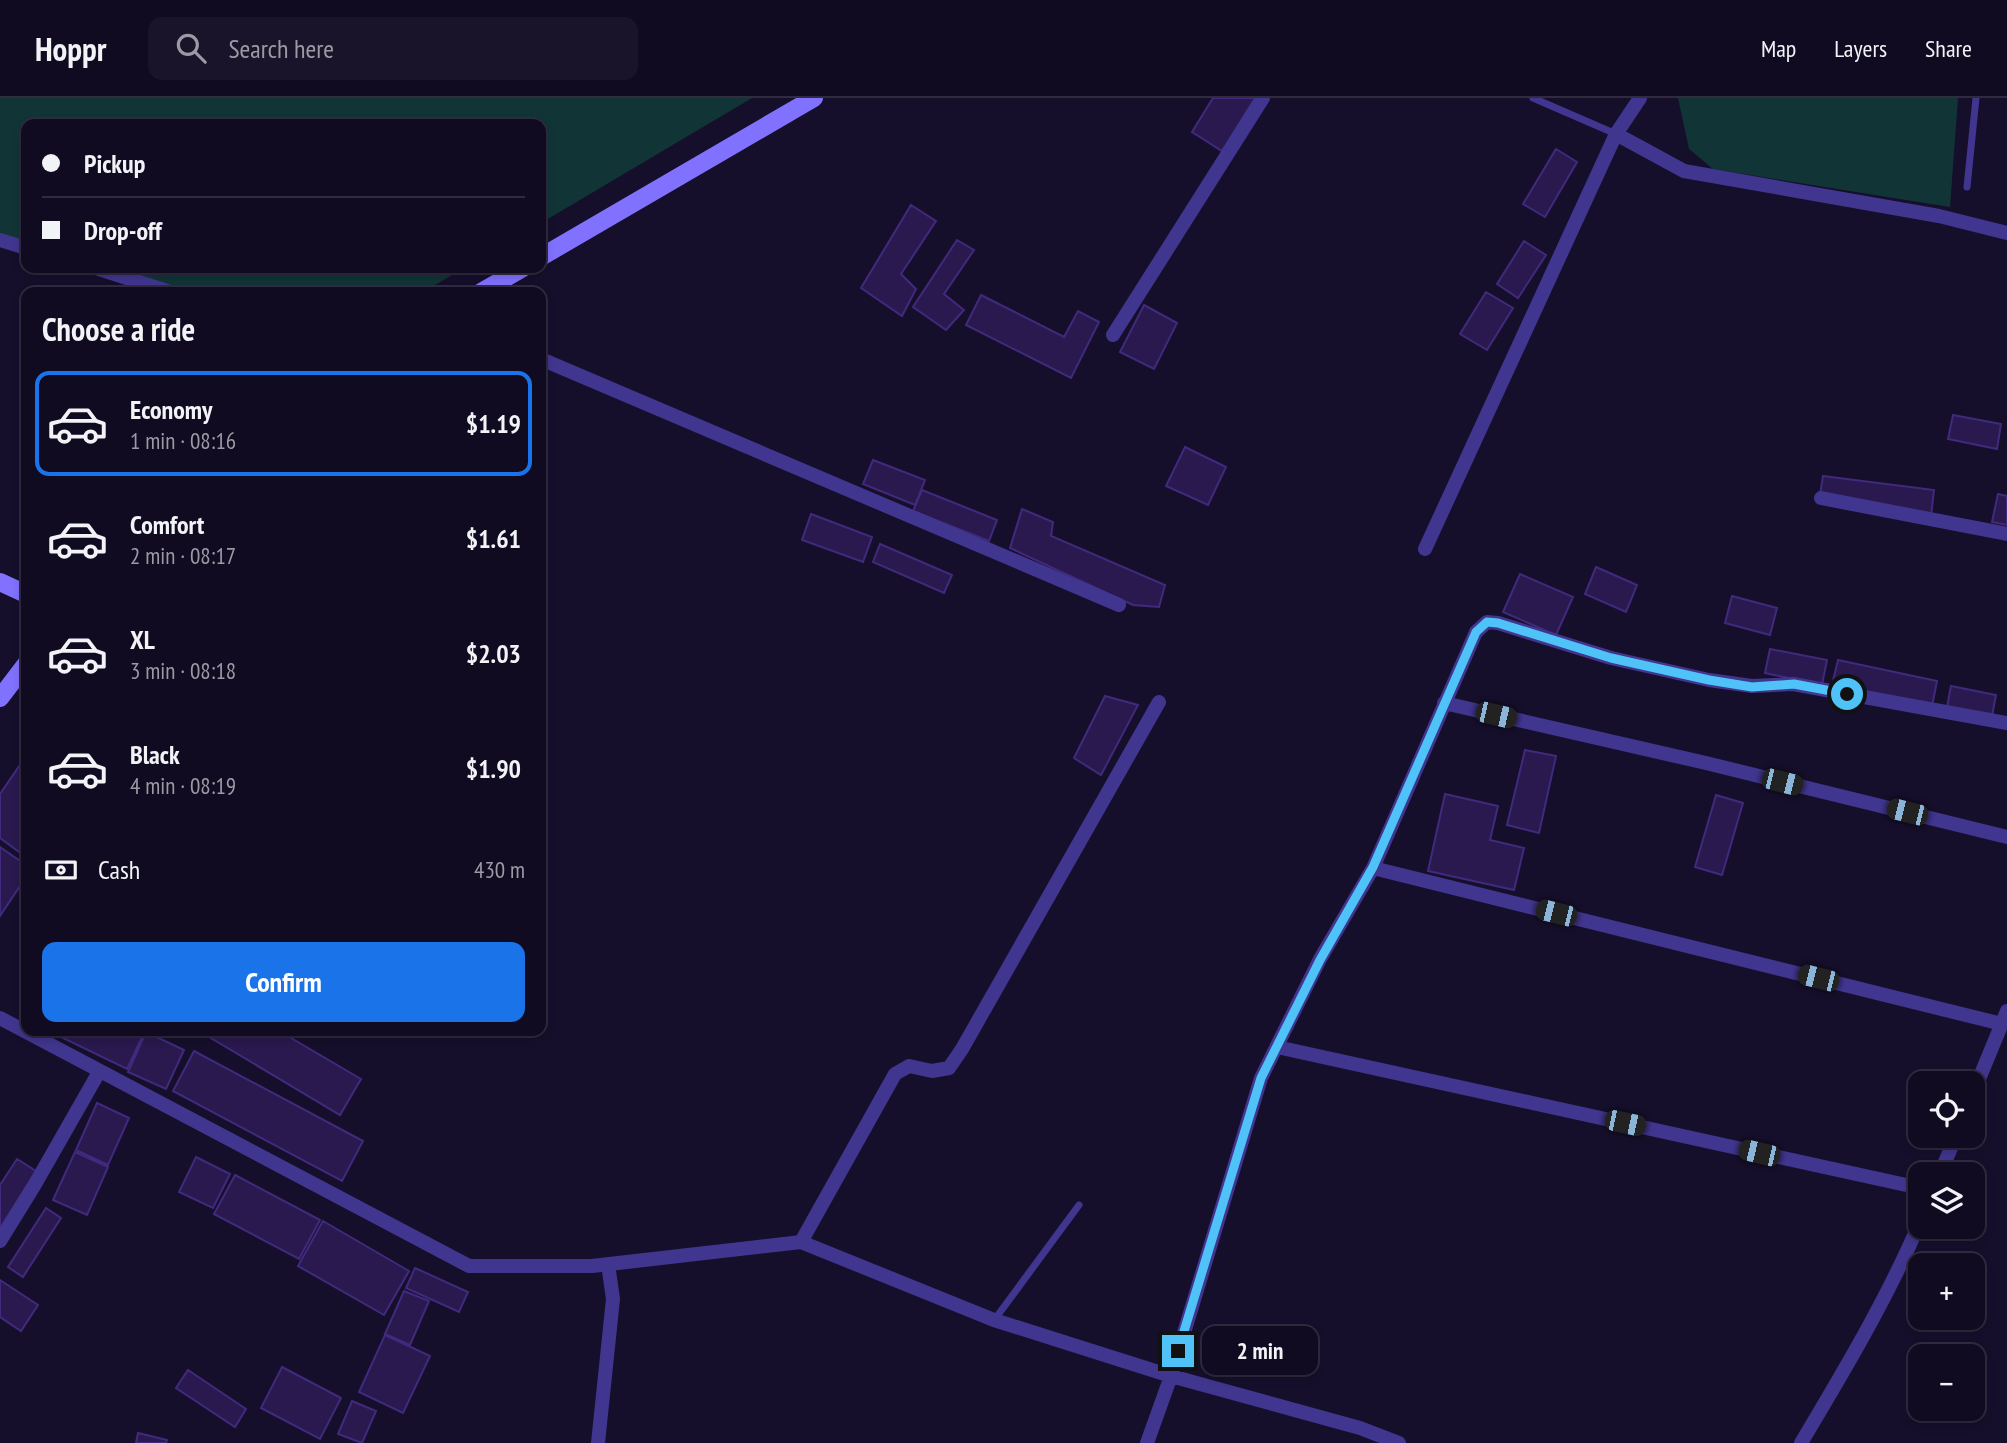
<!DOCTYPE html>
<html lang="en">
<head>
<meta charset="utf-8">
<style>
	:root { --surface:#100b21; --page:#19142a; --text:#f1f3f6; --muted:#9c9ba5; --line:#302b3f; --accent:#1a73e8 }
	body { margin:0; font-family:"PT Sans Narrow",sans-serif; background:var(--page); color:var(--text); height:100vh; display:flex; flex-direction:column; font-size:26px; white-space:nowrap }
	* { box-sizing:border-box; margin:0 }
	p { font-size:23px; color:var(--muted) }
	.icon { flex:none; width:38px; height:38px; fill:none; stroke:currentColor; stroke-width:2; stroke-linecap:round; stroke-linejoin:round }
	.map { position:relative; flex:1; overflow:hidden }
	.sheet { position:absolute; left:21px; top:189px; width:525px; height:749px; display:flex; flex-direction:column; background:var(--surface); border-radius:14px; box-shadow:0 4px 10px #0003,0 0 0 2px var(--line) }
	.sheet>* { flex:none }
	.banner { position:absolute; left:21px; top:21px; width:525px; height:154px; border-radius:14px; box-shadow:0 4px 10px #0003,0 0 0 2px var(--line); display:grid; align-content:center; height:154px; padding:0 21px; background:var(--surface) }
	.controls { position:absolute; left:1908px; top:973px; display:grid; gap:14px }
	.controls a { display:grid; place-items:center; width:77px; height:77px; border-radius:14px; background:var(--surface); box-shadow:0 4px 10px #0003,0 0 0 2px var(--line); font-size:35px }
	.end { position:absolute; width:32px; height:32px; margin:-16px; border:9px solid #4fc3f7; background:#111; box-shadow:0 0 0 4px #111 }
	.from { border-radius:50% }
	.bubble { position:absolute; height:49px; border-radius:14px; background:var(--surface); box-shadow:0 4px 10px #0003,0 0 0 2px var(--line); font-size:23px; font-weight:700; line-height:49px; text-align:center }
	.car { position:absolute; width:21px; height:42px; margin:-21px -10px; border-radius:9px; box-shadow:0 0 5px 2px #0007; background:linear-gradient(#222 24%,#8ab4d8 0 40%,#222 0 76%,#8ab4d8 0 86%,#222 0) }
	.banner b { display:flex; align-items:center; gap:24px; height:66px; font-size:26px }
	.banner b+b { border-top:2px solid var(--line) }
	.banner i { width:18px; height:18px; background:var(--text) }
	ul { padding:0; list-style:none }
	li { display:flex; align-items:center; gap:21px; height:105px; margin:0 14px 10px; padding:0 7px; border:4px solid transparent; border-radius:14px }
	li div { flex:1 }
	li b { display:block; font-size:26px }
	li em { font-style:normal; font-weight:700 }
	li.current { border-color:var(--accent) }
	li>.icon { width:63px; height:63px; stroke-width:1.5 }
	h2 { padding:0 21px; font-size:32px; line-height:84px }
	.pay { display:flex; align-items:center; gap:18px; height:77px; padding:0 21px; font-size:26px }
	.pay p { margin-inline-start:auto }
	.button { display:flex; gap:14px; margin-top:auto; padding:14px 21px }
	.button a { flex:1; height:80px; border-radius:14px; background:var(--accent); color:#fff; font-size:28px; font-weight:700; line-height:80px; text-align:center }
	header { display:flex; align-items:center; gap:42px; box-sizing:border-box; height:98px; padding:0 35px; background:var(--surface); border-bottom:2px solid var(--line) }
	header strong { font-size:33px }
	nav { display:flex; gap:38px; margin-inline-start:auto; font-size:24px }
	.search { width:490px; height:63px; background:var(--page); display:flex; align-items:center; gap:18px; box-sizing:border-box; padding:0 24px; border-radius:14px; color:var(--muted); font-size:26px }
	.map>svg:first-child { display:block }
	.green { fill:#113537 }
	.building { fill:#29194f; stroke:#412a7d; stroke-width:2 }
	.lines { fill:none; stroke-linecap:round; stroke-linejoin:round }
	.lane { stroke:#41368f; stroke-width:7 }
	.street { stroke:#41368f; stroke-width:14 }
	.secondary { stroke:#8171ff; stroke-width:18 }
	.route { stroke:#4fc3f7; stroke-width:9 }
</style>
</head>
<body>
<header>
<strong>Hoppr</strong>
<div class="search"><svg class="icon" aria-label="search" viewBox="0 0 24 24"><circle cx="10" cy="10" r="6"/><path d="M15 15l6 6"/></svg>Search here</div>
<nav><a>Map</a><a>Layers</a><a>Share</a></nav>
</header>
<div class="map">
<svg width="2007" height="1345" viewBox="0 0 2007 1345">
	<rect width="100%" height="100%" fill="#160f2c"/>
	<path class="green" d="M0,0H752L541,125V26H26V144L0,135Z
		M1678,0H1958L1950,109L1713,71L1689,51Z
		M94,170H464L423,194H164Z"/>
	<path class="building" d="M1213,0H1255L1222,53L1192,34Z
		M1556,51L1577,64L1545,119L1523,106Z
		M911,107L936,123L901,176L916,191L902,218L861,190Z
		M957,142L974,152L944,196L964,212L946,232L913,209Z
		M1524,143L1546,157L1518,200L1497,186Z
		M1486,194L1513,210L1487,252L1460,236Z
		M981,197L1064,239L1078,213L1099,224L1071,280L966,227Z
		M1144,207L1177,225L1154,271L1120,254Z
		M1953,317L2001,326L1997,351L1948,341Z
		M1185,349L1226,369L1208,407L1166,388Z
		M873,362L925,382L915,407L863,386Z
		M1823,378L1934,392L1931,418L1819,403Z
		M922,392L997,422L989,443L913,413Z
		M1998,396L2007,398V427L1992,424Z
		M1022,411L1053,424L1051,438L1165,487L1159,509L1133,507L1010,450Z
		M811,416L872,439L863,464L802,442Z
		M880,446L952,477L944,495L873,464Z
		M1596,469L1637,487L1626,514L1585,496Z
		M1520,476L1573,499L1556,537L1503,514Z
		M1732,498L1777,510L1770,537L1725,525Z
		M1770,551L1827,562L1822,587L1765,575Z
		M1838,562L1937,583L1932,608L1832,587Z
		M1951,588L1996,597L1992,618L1947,609Z
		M1105,598L1138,607L1101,677L1074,660Z
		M1525,652L1556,658L1539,735L1507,727Z
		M26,658V759L0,740V696Z
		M1445,696L1498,708L1490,742L1524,750L1514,792L1428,773Z
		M1716,697L1743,705L1722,777L1695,769Z
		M0,749L26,767V779L0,818Z
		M64,933H139L144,935L127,971L61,939Z
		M199,933H279L361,981L340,1017Z
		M146,934L184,952L166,991L128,974Z
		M194,953L363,1043L342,1083L173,993Z
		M97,1005L129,1020L108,1067L76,1052Z
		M75,1054L108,1069L87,1117L53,1102Z
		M196,1059L230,1076L213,1110L179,1094Z
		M17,1061L36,1073L0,1130V1087Z
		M235,1077L320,1122L299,1161L214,1116Z
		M46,1110L61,1120L23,1179L8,1169Z
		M323,1123L409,1173L384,1217L298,1168Z
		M415,1170L468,1194L459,1214L406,1190Z
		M0,1182L38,1207L21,1233L0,1219Z
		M404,1193L429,1203L410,1247L385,1236Z
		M385,1237L430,1258L403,1315L359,1294Z
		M282,1269L341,1300L320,1341L261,1310Z
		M188,1272L246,1311L235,1329L176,1290Z
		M352,1303L376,1313L362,1345L338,1336Z
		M138,1335L167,1342L166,1345H136Z"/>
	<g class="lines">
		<path class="lane" d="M1533,0L1616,36
			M1967,89L1976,0
			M995,1221L1079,1107"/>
		<path class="street" d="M1616,36L1684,73L1939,118L2007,135
			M0,142L26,150
			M96,170L170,194
			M1113,237L1263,0
			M541,261L1119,507
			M1821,400L2007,436
			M1425,451L1616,36L1640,0
			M1444,605L1706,665L2007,739
			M1373,770L2002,926
			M0,920L469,1168H592L801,1144L994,1222L1171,1278L1360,1330L1399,1345
			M1277,949L1920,1090
			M1972,998L2007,913
			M1940,1076L1956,1038
			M0,1143L34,1088L99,974
			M801,1144L895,976L909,968L932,973L949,970L962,951L1159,604
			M598,1345L613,1201L608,1166
			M1147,1345L1171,1278L1261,980L1320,861L1373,770L1476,534L1487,524L1498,525L1611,560L1709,582L1752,588L1793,586L2007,625
			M1801,1345C1844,1273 1887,1201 1920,1124"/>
		<path class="secondary" d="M541,159L814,0
			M481,194L523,170
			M0,484L26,496
			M0,600L26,566"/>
	</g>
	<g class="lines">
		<path class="route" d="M1178,1253L1261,980L1320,862L1373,769L1476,534L1487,524L1498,525L1611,560L1709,582L1752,589L1794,586L1847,596"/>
	</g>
</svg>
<div class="controls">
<a><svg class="icon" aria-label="locate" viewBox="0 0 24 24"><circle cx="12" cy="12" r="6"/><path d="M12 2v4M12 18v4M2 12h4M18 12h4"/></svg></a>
<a><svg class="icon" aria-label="layers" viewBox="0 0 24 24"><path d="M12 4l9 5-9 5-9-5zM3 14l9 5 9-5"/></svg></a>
<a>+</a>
<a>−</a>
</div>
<i class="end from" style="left:1847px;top:596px"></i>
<i class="end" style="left:1178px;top:1253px"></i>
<div class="bubble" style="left:1202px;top:1228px;width:116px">2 min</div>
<i class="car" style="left:1496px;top:617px;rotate:103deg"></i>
<i class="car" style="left:1782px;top:684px;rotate:104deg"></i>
<i class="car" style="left:1907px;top:714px;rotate:284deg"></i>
<i class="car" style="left:1556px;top:815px;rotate:284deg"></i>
<i class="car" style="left:1818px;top:880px;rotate:284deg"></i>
<i class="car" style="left:1625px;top:1025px;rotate:102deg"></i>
<i class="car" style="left:1759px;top:1055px;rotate:283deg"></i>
<div class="banner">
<b><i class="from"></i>Pickup</b>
<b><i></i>Drop-off</b>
</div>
<section class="sheet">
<h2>Choose a ride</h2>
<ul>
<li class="current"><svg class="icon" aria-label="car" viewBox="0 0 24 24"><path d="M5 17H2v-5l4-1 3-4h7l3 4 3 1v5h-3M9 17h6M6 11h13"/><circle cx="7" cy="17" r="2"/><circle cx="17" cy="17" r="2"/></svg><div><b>Economy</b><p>1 min · 08:16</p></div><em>$1.19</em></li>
<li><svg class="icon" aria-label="car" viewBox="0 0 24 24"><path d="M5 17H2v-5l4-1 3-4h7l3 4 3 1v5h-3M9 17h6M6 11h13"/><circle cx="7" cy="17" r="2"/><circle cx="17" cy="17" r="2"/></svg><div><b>Comfort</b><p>2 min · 08:17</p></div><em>$1.61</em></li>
<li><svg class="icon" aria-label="car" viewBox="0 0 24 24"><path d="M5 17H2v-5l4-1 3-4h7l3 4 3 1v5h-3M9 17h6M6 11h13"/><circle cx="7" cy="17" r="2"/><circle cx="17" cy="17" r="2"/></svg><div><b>XL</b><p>3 min · 08:18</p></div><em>$2.03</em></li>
<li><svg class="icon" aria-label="car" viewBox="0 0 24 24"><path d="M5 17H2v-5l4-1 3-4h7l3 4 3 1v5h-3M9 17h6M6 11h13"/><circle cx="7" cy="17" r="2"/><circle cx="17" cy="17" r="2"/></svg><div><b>Black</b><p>4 min · 08:19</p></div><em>$1.90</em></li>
</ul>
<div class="pay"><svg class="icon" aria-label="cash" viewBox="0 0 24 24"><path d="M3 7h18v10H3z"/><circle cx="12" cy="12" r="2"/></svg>Cash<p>430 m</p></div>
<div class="button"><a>Confirm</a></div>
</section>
</div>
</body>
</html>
